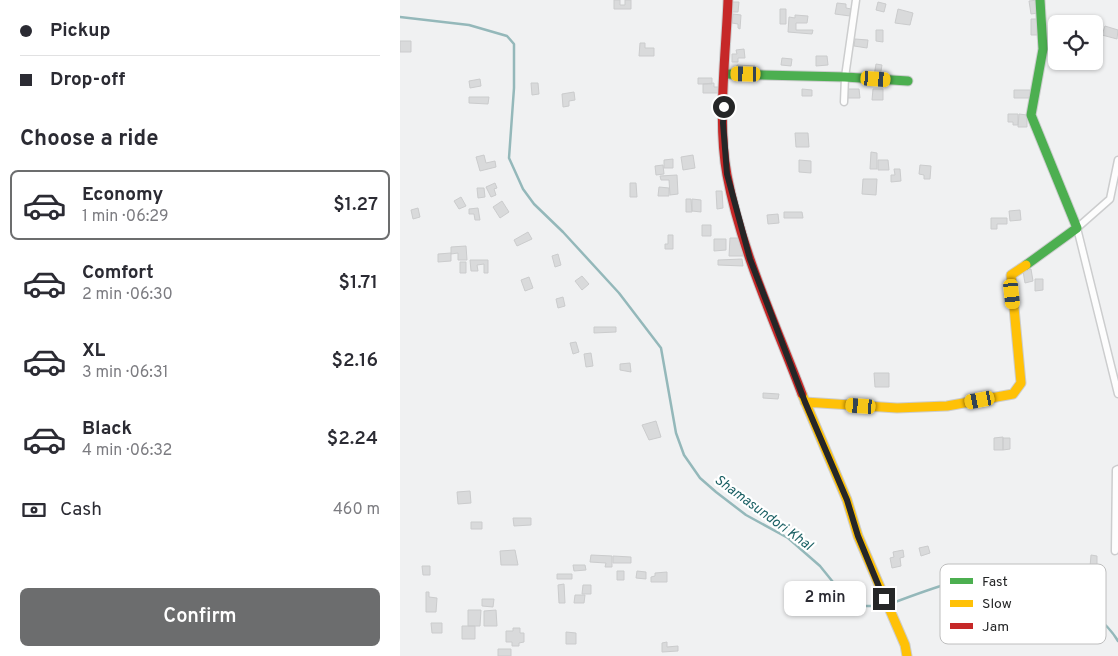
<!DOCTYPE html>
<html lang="en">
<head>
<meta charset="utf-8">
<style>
	:root { --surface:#fff; --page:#f2f2f3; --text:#2b2b33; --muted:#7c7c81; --line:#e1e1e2; --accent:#6c6d6e }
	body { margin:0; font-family:Overpass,sans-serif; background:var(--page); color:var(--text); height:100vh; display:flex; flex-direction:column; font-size:19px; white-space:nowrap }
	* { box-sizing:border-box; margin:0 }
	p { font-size:16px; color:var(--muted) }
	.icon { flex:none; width:28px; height:28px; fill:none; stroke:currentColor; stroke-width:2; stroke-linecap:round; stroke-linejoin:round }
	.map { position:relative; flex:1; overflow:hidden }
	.drawer { display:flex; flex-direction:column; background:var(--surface); width:400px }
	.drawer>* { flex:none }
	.hud { display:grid; align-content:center; height:110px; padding:0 20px; background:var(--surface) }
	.tools { position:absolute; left:648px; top:15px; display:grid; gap:10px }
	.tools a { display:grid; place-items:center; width:55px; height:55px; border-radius:8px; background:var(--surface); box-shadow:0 1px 4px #0004; font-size:25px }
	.end { position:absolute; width:22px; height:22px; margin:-11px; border:6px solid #252627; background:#fff; box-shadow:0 0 0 2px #fff }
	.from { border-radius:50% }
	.bubble { position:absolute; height:35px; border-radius:8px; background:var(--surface); box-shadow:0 1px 4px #0004; font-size:16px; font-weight:600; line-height:35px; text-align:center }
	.car { position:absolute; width:15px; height:30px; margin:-15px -8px; border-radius:6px; box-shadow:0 0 4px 1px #0007; background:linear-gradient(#f5c518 24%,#345 0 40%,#f5c518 0 76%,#345 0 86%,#f5c518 0) }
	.hud b { display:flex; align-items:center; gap:18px; height:48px; font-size:19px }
	.hud b+b { border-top:1px solid var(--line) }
	.hud i { width:12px; height:12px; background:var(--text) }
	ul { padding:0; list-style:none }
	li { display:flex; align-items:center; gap:15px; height:70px; margin:0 10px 8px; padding:0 10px; border:2px solid transparent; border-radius:8px }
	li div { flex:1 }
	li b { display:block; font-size:19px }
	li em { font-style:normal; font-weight:600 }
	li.active { border-color:var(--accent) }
	li>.icon { width:45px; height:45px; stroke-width:1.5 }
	h2 { padding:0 20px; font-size:22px; line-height:60px }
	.pay { display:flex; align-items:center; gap:12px; height:55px; padding:0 20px; font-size:19px }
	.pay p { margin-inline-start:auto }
	.action { display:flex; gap:10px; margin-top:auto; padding:10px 20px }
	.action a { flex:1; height:58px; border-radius:8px; background:var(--accent); color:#fff; font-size:20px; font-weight:600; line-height:58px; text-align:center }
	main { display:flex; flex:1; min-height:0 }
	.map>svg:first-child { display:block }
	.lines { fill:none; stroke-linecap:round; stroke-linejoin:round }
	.stream { stroke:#94b8ba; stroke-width:2.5 }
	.building { fill:#d9dadb; stroke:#cbcccd }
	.street-casing { stroke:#cccdce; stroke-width:9 }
	.fast-casing { stroke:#cccdce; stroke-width:11 }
	.slow-casing { stroke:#cccdce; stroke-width:11 }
	.jam-casing { stroke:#cccdce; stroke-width:11 }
	.street { stroke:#fdfdfd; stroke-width:6 }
	.fast { stroke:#4caf50; stroke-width:9 }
	.slow { stroke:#ffc107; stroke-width:9 }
	.jam { stroke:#c62828; stroke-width:9 }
	.route { stroke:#252627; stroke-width:6 }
	.labels { text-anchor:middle; stroke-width:4.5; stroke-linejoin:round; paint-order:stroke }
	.water-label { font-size:14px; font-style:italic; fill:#195f63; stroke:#fff }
	.key { fill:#fff; stroke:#bebebe; stroke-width:1 }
	.key-label { font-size:14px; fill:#252627 }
</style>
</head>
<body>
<main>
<section class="drawer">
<div class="hud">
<b><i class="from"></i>Pickup</b>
<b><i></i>Drop-off</b>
</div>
<h2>Choose a ride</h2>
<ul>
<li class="active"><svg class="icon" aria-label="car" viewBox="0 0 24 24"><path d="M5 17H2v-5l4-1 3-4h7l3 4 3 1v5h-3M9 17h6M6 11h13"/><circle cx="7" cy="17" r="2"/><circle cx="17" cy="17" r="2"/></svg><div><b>Economy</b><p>1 min · 06:29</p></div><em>$1.27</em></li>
<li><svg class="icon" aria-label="car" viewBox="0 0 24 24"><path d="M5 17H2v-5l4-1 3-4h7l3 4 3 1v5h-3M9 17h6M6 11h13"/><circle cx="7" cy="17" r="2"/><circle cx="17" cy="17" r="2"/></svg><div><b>Comfort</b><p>2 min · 06:30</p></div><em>$1.71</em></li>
<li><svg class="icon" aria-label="car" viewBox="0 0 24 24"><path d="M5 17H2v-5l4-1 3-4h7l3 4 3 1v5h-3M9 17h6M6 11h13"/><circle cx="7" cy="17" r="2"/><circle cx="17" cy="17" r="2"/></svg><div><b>XL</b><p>3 min · 06:31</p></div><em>$2.16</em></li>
<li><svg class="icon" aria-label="car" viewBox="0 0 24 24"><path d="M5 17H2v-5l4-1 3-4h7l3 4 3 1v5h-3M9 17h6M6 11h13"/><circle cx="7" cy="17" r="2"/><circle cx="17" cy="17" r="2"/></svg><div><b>Black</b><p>4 min · 06:32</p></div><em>$2.24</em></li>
</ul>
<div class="pay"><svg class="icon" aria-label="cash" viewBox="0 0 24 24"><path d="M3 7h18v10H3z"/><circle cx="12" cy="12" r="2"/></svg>Cash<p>460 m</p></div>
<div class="action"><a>Confirm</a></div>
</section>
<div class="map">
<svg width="718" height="656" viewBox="0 0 718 656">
	<rect width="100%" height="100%" fill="#f0f1f2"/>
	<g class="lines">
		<path class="stream" d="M0,17L69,25L107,36L114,44V88L109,158L123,189L134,204L163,232L219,293L261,348L276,433L284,455L300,478L316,492L346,515L388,538L420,566L441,592L461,606H485
			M490,604C519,593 584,568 613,574C627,577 653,591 666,597C686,608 706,621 718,641"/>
	</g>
	<path class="building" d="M214,0H220V5H225V0H231V9H214Z
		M638,0L639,13L631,14L629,1Z
		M332,2H339L338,12H332Z
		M478,2L486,4L484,12L476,10Z
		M437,3L446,4V8L451,9L450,16L435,14Z
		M380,9H386V24H380Z
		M498,9L513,13L510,25L495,23Z
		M333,14L341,15L340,29L338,28V24L332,23Z
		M395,15L408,16L407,23H396V30H413L412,34L388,32L389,17L395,18Z
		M631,19H639V35H631Z
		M705,26L718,30L717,39L702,35Z
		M476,30H483V42L476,41Z
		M455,39L468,40L467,48L454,46Z
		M0,41H11V52H0Z
		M240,43H245V48H254V56H239Z
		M344,49L345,58H338V62H332V54H337L336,50Z
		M416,56H427L428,65L416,66Z
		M382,58L392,59L391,66L381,65Z
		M476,64L482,65L480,77L474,76Z
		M337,65L355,66V72L337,71Z
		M298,78H312V84H298Z
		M80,79L81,86L70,88L69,81Z
		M131,83H138L139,94L132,95Z
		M314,83V87H320V93H303V84Z
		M402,89L412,90V96H402Z
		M447,89H459L460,98H448Z
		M473,89H483V100H472Z
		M614,90H631V98H614Z
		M174,92L175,100L169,101V106L163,107L162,94Z
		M69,97H89L88,104L69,103Z
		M608,114H618V125H613V122H608Z
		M619,114L627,115V127H618Z
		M395,133H408L409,147H396Z
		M471,152L477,153V169H470Z
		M84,155L86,163L95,161L96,167L80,171L76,157Z
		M293,155L295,168L283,170L281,157Z
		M273,159V168H264V160Z
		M399,160L411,161V173L399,172Z
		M478,160H488L489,170H478Z
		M263,165L264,174L256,175L255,166Z
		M520,165L531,166L530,179H524V175L519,174Z
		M494,169H500L501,181L491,182V175H495Z
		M277,175L278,194L270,195L269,180H261L260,176Z
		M463,179H477L476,195L462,194Z
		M95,183L97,188L94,189L96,195L91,197L86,187Z
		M230,183H236L237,197H230Z
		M259,187L269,188V196H258Z
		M77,188H84L85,197L78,198Z
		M316,191H322L323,208L317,209Z
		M61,197L66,206L59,209L54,201Z
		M286,199H291L292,212H286Z
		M292,199L301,200V212L292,211Z
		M102,201L109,212L100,218L93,207Z
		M18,208L20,217L13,219L11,210Z
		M78,208L80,220H75L74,214H69V209Z
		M620,210L621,220L610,221L609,211Z
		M384,212H402L403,218H384Z
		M378,214L379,223L368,224L367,215Z
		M591,218H607V224H597V229H591Z
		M302,225H311V236H302Z
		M128,232L132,239L117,246L114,240Z
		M268,235H273V249H265V244H268Z
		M330,238H344L343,256H329Z
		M314,239H326V250L314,251Z
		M66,246L67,260H58V253L51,254V247Z
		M51,253V261L38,262V254Z
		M158,254L161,265L155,267L152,256Z
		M342,259L343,266L318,265V260Z
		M70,260H88V273H84V264L77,265L78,271H71Z
		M60,262H66V273H60Z
		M631,269L633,281L625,283L623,271Z
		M182,276L189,284L182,290L175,281Z
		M129,277L133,288L125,291L121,280Z
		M635,279H643V290L635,291Z
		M163,297L165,306L158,308L156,299Z
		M194,327H216V332L194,333Z
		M176,342L179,352L173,354L170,343Z
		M191,353L193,366L186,367L184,354Z
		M230,363L231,372L220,370V364Z
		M474,373H489V387H475Z
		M363,393L379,394L378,399L363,398Z
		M256,421L261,437L249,440L242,425Z
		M603,437V450H594V438Z
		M603,438H610V449L603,450Z
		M70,491L71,503L58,504L57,492Z
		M113,518H131V525L114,526Z
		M71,522H82V529H71Z
		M528,546L530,553L521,556L519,548Z
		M115,550L118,565H101L100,551Z
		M503,550L504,557L500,558L501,566L492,568L490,558L494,557L493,552Z
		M191,555L212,556V567H205L206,563L190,562Z
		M691,555L697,556V568L690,567Z
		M213,556L231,557V563H213Z
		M173,565H185L186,570L174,571Z
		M22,566H30V575H23Z
		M217,571H224V580H217Z
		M237,571L246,572V579L236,578Z
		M267,572V582H251V577L255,576V573Z
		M157,574H172V579H157Z
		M164,584L165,603H159L158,585Z
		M183,585H191V594H182Z
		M26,592H29V597L37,598L36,612H26Z
		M175,595H185L184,603H174Z
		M82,599H94L93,607L82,606Z
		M68,610H81L80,626H68Z
		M96,610L97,626H84V611Z
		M31,623H42V633H32Z
		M62,626H75V639H62Z
		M113,628H120V633H124V642L119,643V646H112V642H106V631H113Z
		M166,632L176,633V644H166Z
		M267,642V647L278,646V651L262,652V643Z
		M98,649H111V656H98Z"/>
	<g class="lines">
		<defs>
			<path id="street" d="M444,102L445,77L456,0
				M718,160L710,199L677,228L718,394
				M715,551L716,470L718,469"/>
			<path id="fast" d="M326,74L445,77L508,81
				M626,265L677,228L631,115L643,49L640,0"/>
			<path id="slow" d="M402,394L447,500L458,536L505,645L507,656
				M405,402L497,408L547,406L613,394L621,383L611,275L626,265"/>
			<path id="jam" d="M328,0C326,54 317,121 327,175C341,250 375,323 402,394"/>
		</defs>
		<use href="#street" class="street-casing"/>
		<use href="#fast" class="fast-casing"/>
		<use href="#slow" class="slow-casing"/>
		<use href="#jam" class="jam-casing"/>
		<use href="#street" class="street"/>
		<use href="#fast" class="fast"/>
		<use href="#slow" class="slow"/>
		<use href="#jam" class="jam"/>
	</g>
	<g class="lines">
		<path class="route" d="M324,107L323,123L327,174L350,259L405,402L447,500L458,536L484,599"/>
	</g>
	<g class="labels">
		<g class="water-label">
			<text transform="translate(364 512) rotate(36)" y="5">Shamasundori Khal</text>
		</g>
	</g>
	<rect x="540" y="564" width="166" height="80" rx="8" class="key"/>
	<rect x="550" y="578" width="23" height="6" fill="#4caf50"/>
	<rect x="550" y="600" width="23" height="7" fill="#ffc107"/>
	<rect x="550" y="623" width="23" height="6" fill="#c62828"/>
	<g class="key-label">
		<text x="582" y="586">Fast</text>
		<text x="582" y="608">Slow</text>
		<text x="582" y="631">Jam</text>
	</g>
</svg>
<div class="tools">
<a><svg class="icon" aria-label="locate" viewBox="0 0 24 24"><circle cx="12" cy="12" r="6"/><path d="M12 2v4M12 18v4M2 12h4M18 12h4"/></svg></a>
</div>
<i class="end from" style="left:324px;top:107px"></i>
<i class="end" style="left:484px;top:599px"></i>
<div class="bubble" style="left:384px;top:581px;width:82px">2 min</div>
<i class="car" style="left:346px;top:74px;rotate:271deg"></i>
<i class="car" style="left:476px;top:79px;rotate:94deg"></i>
<i class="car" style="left:612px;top:294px;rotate:174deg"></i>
<i class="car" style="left:580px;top:400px;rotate:259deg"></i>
<i class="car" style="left:461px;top:406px;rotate:274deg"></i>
</div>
</main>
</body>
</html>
